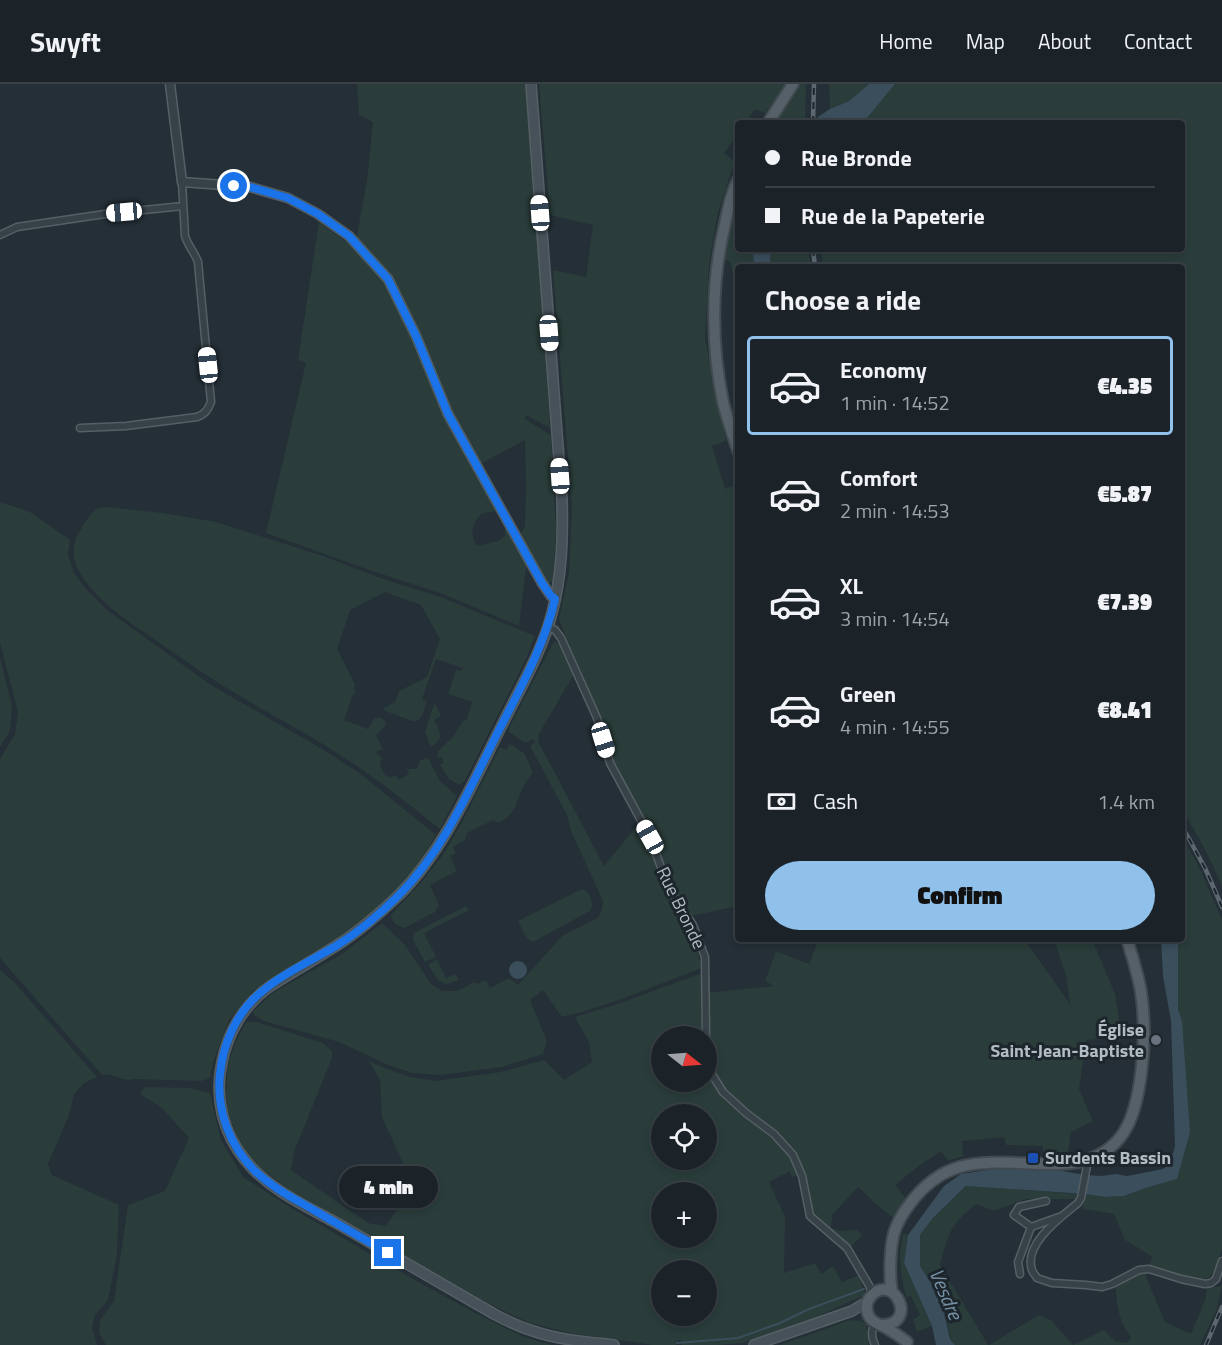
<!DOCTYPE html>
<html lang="en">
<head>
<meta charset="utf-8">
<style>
	:root { --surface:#1b2329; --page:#282f35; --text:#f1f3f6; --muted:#a0a4a8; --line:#394046; --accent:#90c1eb }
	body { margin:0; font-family:"Titillium Web",sans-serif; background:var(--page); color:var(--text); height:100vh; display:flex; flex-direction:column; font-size:22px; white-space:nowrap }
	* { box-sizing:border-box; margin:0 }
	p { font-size:20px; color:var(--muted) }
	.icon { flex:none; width:33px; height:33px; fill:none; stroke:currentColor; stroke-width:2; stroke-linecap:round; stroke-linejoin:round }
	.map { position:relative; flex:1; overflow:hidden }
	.panel { position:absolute; left:735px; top:180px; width:450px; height:678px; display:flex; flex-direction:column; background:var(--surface); border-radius:6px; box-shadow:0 3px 9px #0003,0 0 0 2px var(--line) }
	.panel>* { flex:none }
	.guide { position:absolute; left:735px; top:36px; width:450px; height:132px; border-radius:6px; box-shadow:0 3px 9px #0003,0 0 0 2px var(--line); display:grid; align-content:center; height:132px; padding:0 30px; background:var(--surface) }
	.needle { width:39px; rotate:107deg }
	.fabs { position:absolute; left:651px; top:942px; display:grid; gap:12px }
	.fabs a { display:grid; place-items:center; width:66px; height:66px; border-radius:50%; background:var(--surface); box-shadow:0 3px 9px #0003,0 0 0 2px var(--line); font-size:30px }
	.end { position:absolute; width:27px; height:27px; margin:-14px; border:8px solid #1a73e8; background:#fff; box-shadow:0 0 0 3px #fff }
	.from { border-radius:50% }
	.bubble { position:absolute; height:42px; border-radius:21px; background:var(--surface); box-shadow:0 3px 9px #0003,0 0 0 2px var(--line); font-size:20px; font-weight:800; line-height:42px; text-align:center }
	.car { position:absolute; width:18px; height:36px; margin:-18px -9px; border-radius:8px; box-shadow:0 0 4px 2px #0007; background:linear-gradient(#fff 24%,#345 0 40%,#fff 0 76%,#345 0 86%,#fff 0) }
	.guide b { display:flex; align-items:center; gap:21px; height:57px; font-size:22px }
	.guide b+b { border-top:2px solid var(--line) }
	.guide i { width:15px; height:15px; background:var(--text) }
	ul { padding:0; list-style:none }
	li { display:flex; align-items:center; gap:18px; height:99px; margin:0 12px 9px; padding:0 18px; border:3px solid transparent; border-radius:6px }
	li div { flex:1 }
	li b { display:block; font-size:22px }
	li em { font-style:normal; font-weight:800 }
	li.selected { border-color:var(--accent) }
	li>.icon { width:54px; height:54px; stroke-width:1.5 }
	h2 { padding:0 30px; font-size:27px; line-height:72px }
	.pay { display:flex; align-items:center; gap:15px; height:66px; padding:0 30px; font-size:22px }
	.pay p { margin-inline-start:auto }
	.primary-button { display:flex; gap:12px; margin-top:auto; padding:12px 30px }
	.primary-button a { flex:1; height:69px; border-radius:36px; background:var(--accent); color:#111; font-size:24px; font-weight:800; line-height:69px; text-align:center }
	header { display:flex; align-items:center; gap:36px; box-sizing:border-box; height:84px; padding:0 30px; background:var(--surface); border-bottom:2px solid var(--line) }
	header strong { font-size:28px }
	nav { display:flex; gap:33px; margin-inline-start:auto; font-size:21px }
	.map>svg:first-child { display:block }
	.green { fill:#2a3d3a; fill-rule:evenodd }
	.water { fill:#3a4e5c }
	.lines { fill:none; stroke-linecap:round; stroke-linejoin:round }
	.stream { stroke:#3a4e5c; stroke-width:2 }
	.minor-casing { stroke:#555f65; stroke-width:9 }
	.tertiary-casing { stroke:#555f65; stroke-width:11 }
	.secondary-casing { stroke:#555f65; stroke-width:12 }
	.primary-casing { stroke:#414a51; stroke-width:14 }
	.minor { stroke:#374148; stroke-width:6 }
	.tertiary { stroke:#374148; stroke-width:8 }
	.secondary { stroke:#46515a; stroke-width:9 }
	.primary { stroke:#566068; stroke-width:10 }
	.rail-casing { stroke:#5c6770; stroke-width:4.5 }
	.rail { stroke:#1d262c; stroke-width:2; stroke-dasharray:7; stroke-linecap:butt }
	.route { stroke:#1a73e8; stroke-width:8 }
	.worship-dot { fill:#6b7280; stroke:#1d262c; stroke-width:2 }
	.transit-dot { fill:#1a4fb4; stroke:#1d262c; stroke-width:2 }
	.labels { text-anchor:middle; stroke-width:6; stroke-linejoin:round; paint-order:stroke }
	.street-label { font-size:18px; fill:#b2bcc4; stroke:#1d262c }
	.poi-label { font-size:18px; font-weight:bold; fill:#b2bcc4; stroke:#1d262c; text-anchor:end }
	.water-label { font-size:20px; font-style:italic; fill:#7691a4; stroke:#1d262c }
</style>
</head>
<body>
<header>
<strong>Swyft</strong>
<nav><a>Home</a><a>Map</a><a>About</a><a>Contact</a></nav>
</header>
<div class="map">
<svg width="1222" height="1261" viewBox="0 0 1222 1261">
	<rect width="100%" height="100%" fill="#242f37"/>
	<path class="green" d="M357,0H527L550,344L526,331L525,335L551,351L556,447L553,497L547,500L531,469L519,453L525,442L526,403L525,356L478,381L443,312L398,207L356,157L367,96L373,38L359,31Z
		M539,0H787L765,29L755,25L745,39H738V50L724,69L735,78L718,128L709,180L705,255L726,357L712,362L725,405L738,399V822L691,832L669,800L645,734L615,681L603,642L573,573L559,535L569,488L572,423L553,186L586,193L593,141L550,131Z
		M800,0H806L805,39H774Z
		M829,0H869L849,17L830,25Z
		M895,0H1222V802C1211,776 1198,750 1182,727V183H823L821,165H1182V39H863Z
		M738,110V165H753L754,183H738V240L733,190L730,177L723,175L726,153Z
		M319,138L364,171L383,195L397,217L498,427C493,428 486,428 482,430C471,438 469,454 478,462L498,457L505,452V444L508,442L527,476L519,542L443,510L369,486L266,449L306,279L298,276Z
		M770,165H808L811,183H770Z
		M0,418L30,428L70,456L68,470L74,489L87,506L107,526L211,601L324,666L358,688L436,751L414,788L378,826L358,842L334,859L253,907L229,936L213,978L210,994L201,997L134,995C123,999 113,988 102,991L0,874V675L15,650L18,628L0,559Z
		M106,423L163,429L216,438L326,473L383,495L441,513L535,552L525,577L464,698L459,701L449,695L440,681L444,678L441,673L437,674L438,667L453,653L462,638L467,635L472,618L448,610L456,586L461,587L463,584L436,575L422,615L427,617L422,632L417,637H412L383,626L384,624L395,618L399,607L427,593L440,555L421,521L385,508L350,526L337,565L355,600L354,605L356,609L352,612L344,636L368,645L374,635L379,633C393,638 381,646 376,651L383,665L376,668L382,674L380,681L385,691L391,693L396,691L398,696L409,690L407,685H417L420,676L428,674L440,697L456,711V714L440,745C407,719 373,691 337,669C305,648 271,631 238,611C210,594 182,575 154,555C126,536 91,514 76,481C72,471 73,459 78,450C86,438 90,424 106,423Z
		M554,557L562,561L574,590L539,650L538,657L604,782L640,738L658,779L687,834L702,884C656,901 610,922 562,933L543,906L530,916L547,957L543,970L502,983L440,991L412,989L386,980L339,958L264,937L254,931L253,927L274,908L342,870L382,839L405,861L431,900L442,907H458L474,898L477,900L486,896L490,904L509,894L518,901L562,852L598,834L602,826L603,817L571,747L567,731L530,662L535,658L533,655L525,659L509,648V644Z
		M0,573L12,622L10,647L0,663Z
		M434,620L436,621L441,632L434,636C440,648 445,654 431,663L425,648Z
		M510,660L524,669L533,688C529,694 525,699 522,706C514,723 517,728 499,739L493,736L467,749L465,756L453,763L456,769L450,772L457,787L430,801L439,821L435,828L404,844C398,842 391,838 391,831L425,794L444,769L461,740L500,663L506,666Z
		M1182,751L1201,787L1222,836V1165C1219,1173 1217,1185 1211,1191C1201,1204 1162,1186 1149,1181L1153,1173L1125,1156L1114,1130L1083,1125V1110L1105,1113L1124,1112L1146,1104L1177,1095L1182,937C1173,915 1177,880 1178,855H1182Z
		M582,805L588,808L593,820L590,827L533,858L527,855L518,837Z
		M466,822L469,826L424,849L436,873L425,878L413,856L414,849Z
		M819,855H1024L1070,920L1066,892L1054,855L1071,856L1092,855L1115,910L1122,954L1086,956L1079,1005L1093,1037L1071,1048L1067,1074H1043V1062L1006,1061L1004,1053L962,1057L963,1072L948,1077L941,1067L920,1081L895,1101L907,1116L895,1135L877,1121L858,1103L832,1131L831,1144L840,1147L858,1146L862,1151L849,1164L812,1132L806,1095L792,1067L770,1044L728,1009L717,995L709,977L706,909L774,902L765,897L776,867L809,880Z
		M437,875L446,894L456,890L459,896L447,900L439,897L428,881Z
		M0,886L14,898L97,993L84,999L74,1010L69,1031L48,1080L52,1091L119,1121L117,1170L108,1216L95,1231L92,1244L97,1261H0Z
		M702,889L703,952H662V998H706L707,987L730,1018L772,1051L794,1080L800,1091L792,1093L790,1087L769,1098L785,1133L784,1189L815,1179L821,1190L833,1182L842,1198L859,1191L865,1211L818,1232L743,1259L718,1261H682L681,1256H678L676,1261H653L570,1249L527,1238L488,1219L365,1150L287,1104L255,1080L240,1060L227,1026L226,1013L227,983L235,959L246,938H257L323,959L332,967V974L294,1068L291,1086L368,1139L386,1142L413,1101L382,1033L380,996L369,977L387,985L411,993L435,997L501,988L544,976L564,996L592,978L589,958L575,933L623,918ZM662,1030H706V1076H662ZM662,1108H706V1154H662ZM662,1186H706V1232H662Z
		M145,1003L189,1004L210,1009L221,1056L243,1093L288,1122L420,1199L483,1233L524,1253L552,1261H106L99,1249L100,1236L114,1217L128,1121L165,1107L189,1054L162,1024L140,1010Z
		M967,1102L1080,1110L1077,1115H1026L994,1127L976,1120C950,1140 948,1151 940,1181L988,1261H955L951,1255L941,1215L920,1182V1151L932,1135Z
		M903,1149L908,1151L904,1179L932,1242L917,1248L913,1236L920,1231L911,1212L906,1213C900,1187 898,1175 903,1149Z
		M1144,1188L1165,1238L1191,1250L1205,1216L1207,1204L1222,1202L1217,1225L1200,1261H1073L1104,1246L1115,1257L1127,1259L1131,1253C1117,1234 1118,1223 1115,1201L1130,1193Z
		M1039,1231L1051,1236L1073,1261H989Z
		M850,1236L861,1237L866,1240L869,1261H780Z"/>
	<path class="water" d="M869,0H895L863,39H809L830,25L849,17Z
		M753,165H770V183H754Z
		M1161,855H1178V925L1182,937L1190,1048L1177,1095L1146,1104L1124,1112L1105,1113L1085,1110L966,1102L932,1135L920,1151V1182L941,1215L950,1255L955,1261H936L932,1242L904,1179L908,1151L944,1102L961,1090L994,1085L1062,1087L1086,1091L1102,1092L1116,1090L1127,1092L1163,1085L1170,1079L1175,1062L1171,937L1163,892Z
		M509 886a9 9 0 1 1 18 0a9 9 0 1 1-18 0Z"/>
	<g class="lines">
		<path class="stream" d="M677,1259L738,1254L780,1239L809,1225L864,1205"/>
		<defs>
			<path id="minor" d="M0,151L17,143L105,130L183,122
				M80,344L126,342L197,333C205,330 208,326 211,318L198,178C195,169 188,162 185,152L182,98
				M548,543L555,546L561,554L597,634L610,679L650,753L668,803L693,841L705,873L706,952
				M706,981L723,1008L746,1029L774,1050L793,1071L802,1092L810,1132L847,1164L870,1203L871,1212
				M1088,1076L1081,1114L1078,1119C1061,1133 1023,1160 1032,1186C1033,1189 1036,1192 1037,1194L1052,1199L1086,1201L1102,1203L1112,1200L1139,1186L1149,1185L1181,1195L1205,1200L1211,1199L1216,1195L1222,1177
				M1046,1117L1019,1123L1014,1131L1031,1143L1059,1133
				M1020,1190L1018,1178L1031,1143
				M875,1238C871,1248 871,1252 875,1261"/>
			<path id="tertiary" d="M170,0L182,98L250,103L288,114L318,130L349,152L388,195L416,252L448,330L542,499L551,512L555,515"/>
			<path id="secondary" d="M531,0L562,416C563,454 562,491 552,529C542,568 520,604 502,641C473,698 445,765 399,811C380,829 361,846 339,860C316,875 292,888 269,903C244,921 228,948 222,978C214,1013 223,1050 246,1077C269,1106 308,1123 340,1141C391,1171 443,1200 494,1230C507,1237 520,1243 533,1247C559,1256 587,1258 614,1261
				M754,1261L852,1227L868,1217"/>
			<path id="primary" d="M768,39L793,0
				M738,96C731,110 728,124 725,140C711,197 711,260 723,318C727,334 733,351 738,367
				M892,1208C889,1193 890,1163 894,1149C897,1139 903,1129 909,1121C947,1069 988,1079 1045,1080C1059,1080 1073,1080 1086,1076C1127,1064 1136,1028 1141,990C1145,962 1145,936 1141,908C1138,890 1132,872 1127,855
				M882,1241C919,1240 894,1189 872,1211C864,1219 865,1233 876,1239C880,1241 884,1242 888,1245C895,1249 901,1253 907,1258"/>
		</defs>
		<use href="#minor" class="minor-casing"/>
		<use href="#tertiary" class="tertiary-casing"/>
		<use href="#secondary" class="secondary-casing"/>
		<use href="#primary" class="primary-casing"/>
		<use href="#minor" class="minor"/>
		<use href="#tertiary" class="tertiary"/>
		<use href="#secondary" class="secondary"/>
		<use href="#primary" class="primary"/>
		<defs>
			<path id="rail" d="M813,39L814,0
				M813,165L815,183
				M1182,742L1205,784L1222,823
				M1206,1261L1222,1223"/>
		</defs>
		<use href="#rail" class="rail-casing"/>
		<use href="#rail" class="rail"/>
	</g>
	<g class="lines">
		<path class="route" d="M234,102L250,103L288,114L318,130L349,152L388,195L416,252L448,330L542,499L551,512L555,515C544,563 520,605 498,648C470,704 444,766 399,811C380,830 359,848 336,862C311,877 281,890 259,910C236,930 223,960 220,990C216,1026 230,1063 256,1088C274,1105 297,1116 317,1128C341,1142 364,1155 388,1169"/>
	</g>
	<circle class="worship-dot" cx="1156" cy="956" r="6"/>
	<rect class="transit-dot" x="1027" y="1068" width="12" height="12" rx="3"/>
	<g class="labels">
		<g class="street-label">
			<text transform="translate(681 824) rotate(64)" y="6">Rue Bronde</text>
		</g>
		<g class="poi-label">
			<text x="1144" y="952">Église<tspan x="1144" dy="21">Saint-Jean-Baptiste</tspan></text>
			<text x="1045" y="1080" text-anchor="start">Surdents Bassin</text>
		</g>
		<g class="water-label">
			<text transform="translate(946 1210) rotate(67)" y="7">Vesdre</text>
		</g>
	</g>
</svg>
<div class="fabs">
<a><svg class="needle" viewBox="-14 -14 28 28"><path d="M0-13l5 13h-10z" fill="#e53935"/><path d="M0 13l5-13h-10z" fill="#a0a4a8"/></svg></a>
<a><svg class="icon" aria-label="locate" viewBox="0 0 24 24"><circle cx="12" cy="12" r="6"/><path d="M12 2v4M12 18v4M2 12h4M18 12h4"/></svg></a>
<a>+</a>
<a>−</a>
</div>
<i class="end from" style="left:234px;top:102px"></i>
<i class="end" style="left:388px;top:1169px"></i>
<div class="bubble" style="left:339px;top:1082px;width:99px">4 min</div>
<i class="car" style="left:124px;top:128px;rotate:265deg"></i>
<i class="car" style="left:540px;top:129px;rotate:356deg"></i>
<i class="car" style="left:549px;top:249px;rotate:176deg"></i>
<i class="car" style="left:208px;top:281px;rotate:354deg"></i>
<i class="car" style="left:560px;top:392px;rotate:356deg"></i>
<i class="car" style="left:603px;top:656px;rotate:163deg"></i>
<i class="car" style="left:650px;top:753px;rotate:331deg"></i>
<div class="guide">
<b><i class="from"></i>Rue Bronde</b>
<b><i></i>Rue de la Papeterie</b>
</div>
<section class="panel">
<h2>Choose a ride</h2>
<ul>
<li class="selected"><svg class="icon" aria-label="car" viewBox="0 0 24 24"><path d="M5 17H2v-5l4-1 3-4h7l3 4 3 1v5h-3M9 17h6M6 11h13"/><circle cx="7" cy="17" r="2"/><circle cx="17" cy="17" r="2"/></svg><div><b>Economy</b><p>1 min · 14:52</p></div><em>€4.35</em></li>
<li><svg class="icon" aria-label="car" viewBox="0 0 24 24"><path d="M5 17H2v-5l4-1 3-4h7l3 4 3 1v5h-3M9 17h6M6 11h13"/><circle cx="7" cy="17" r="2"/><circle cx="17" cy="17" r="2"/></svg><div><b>Comfort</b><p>2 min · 14:53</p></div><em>€5.87</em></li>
<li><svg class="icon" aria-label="car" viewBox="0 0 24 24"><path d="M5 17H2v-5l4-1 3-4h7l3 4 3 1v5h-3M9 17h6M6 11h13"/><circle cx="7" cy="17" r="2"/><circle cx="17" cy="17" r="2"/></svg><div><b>XL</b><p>3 min · 14:54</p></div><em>€7.39</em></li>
<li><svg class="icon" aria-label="car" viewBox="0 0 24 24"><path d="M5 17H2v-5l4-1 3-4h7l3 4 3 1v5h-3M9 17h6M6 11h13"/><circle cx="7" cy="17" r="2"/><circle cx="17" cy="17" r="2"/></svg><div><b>Green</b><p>4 min · 14:55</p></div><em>€8.41</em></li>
</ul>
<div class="pay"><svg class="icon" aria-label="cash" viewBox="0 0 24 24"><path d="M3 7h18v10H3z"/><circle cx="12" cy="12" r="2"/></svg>Cash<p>1.4 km</p></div>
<div class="primary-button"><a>Confirm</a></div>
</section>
</div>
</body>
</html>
